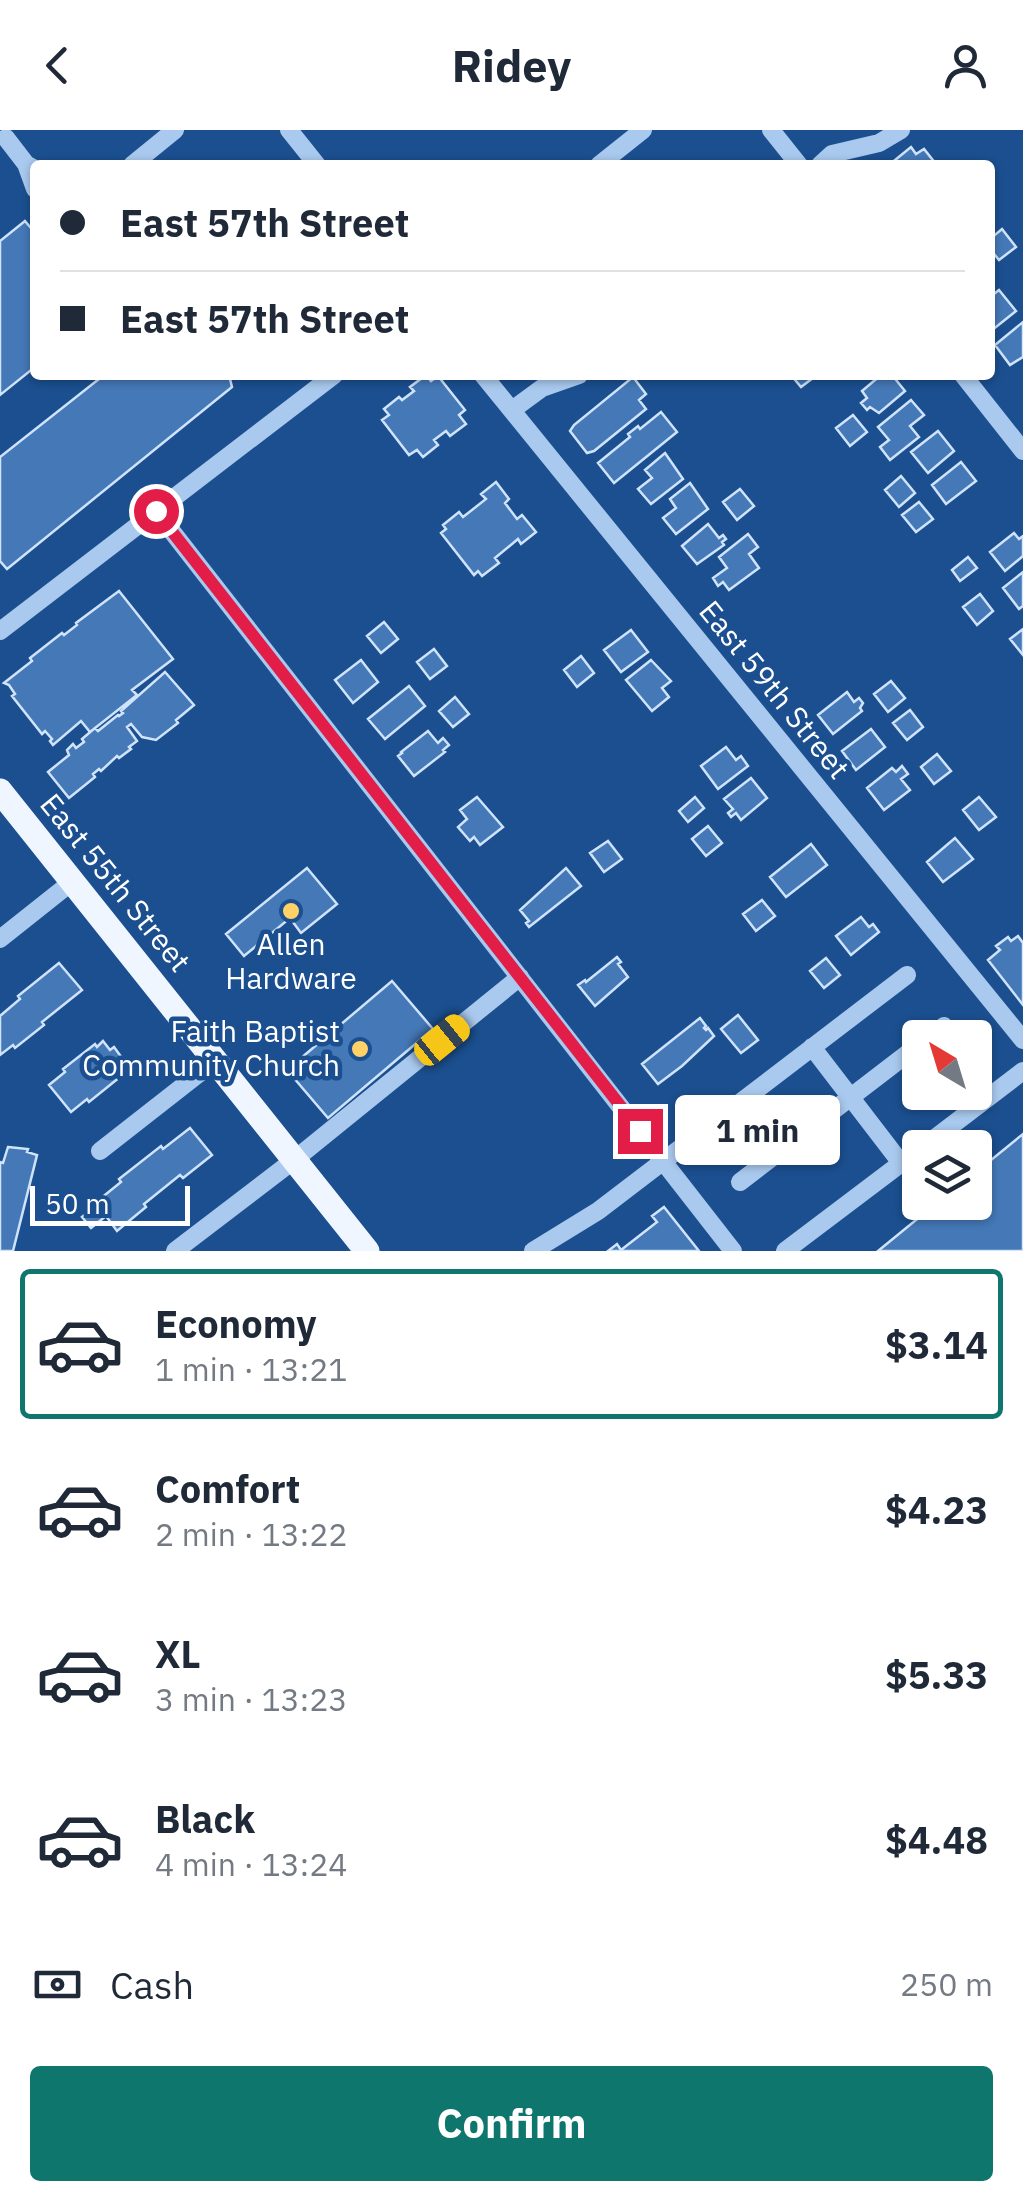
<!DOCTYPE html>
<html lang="en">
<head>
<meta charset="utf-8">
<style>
	:root { --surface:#fff; --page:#f2f2f3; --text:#1f2937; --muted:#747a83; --line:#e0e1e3; --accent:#0f766e }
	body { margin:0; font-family:"IBM Plex Sans",sans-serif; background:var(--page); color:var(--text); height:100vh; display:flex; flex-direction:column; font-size:38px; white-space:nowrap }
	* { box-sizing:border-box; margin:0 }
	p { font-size:32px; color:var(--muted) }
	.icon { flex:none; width:55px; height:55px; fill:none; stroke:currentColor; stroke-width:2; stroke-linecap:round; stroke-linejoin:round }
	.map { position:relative; height:1121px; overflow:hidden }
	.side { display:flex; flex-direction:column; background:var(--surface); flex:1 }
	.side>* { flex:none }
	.top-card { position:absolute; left:30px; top:30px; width:965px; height:220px; border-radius:10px; box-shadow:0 2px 8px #0004; display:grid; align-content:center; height:220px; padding:0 30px; background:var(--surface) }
	.needle { width:65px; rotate:322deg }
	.controls { position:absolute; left:902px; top:890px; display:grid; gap:20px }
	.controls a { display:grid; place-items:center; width:90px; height:90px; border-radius:10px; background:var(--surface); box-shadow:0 2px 8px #0004; font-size:50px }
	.scale { position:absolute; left:30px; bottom:25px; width:160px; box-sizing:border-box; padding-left:10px; border:5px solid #fff; border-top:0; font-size:28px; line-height:35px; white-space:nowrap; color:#fff; -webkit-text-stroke:8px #1b4f8f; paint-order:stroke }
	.end { position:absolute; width:45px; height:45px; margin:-22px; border:12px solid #e11d48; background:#fff; box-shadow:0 0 0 5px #fff }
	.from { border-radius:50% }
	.bubble { position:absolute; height:70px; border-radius:10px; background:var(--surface); box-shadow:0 2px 8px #0004; font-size:32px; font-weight:700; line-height:70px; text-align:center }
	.car { position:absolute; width:30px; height:60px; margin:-30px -15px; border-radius:12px; box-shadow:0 0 8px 2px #0007; background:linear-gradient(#f5c518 24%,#345 0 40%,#f5c518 0 76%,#345 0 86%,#f5c518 0) }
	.top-card b { display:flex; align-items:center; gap:35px; height:95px; font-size:38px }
	.top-card b+b { border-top:2px solid var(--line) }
	.top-card i { width:25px; height:25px; background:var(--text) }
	ul { padding:18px 0 0; list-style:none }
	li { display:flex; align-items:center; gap:30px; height:150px; margin:0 20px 15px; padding:0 10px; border:5px solid transparent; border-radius:10px }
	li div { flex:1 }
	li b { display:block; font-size:38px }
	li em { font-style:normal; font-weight:700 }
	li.selected { border-color:var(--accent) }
	li>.icon { width:90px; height:90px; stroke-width:1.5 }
	.pay { display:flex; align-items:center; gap:25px; height:110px; padding:0 30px; font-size:38px }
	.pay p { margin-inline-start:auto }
	.primary-button { display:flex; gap:20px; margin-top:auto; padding:20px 30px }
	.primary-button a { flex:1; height:115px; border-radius:10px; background:var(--accent); color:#fff; font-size:40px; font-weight:700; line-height:115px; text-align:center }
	header { display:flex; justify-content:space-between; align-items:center; height:130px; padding:0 30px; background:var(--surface); font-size:45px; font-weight:700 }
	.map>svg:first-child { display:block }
	.building { fill:#4478b7; stroke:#cfe3fa; stroke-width:2.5 }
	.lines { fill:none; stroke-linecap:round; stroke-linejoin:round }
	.minor { stroke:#a9c9ee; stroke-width:18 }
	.major { stroke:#f0f6ff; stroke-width:25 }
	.route { stroke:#e11d48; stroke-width:12 }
	.poi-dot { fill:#ffd166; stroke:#1b4f8f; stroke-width:4 }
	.labels { text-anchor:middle; stroke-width:9; stroke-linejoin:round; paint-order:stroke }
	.street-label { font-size:30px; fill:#fff; stroke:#1b4f8f }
	.poi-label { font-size:30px; fill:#fff; stroke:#1b4f8f }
</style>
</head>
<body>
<header><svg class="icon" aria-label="back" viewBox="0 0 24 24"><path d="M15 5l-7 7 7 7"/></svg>Ridey<svg class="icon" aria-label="person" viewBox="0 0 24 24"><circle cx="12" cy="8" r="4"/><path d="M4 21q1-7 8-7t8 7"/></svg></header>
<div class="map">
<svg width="1023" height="1121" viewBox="0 0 1023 1121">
	<rect width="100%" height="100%" fill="#1b4f8f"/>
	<path class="building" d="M911,17L916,24L924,19L936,34L889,35Z
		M25,91L35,103V237L0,265V111Z
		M1002,99L1016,117L999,130L990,119V109Z
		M999,160L1016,181L991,201L990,167Z
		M1023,192V227L1010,235L995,215Z
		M104,245H229L232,257L7,439L0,431V327Z
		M426,245L431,251L438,246L465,280L459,285L466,294L450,306L446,301L434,310L438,315L423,327L417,320L409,325L382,290L389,285L384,279L399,267L402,270L414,261L410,257Z
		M791,245H817L801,257Z
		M881,245H892L905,261L879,283L870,277L867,280L861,273L867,268L862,261Z
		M633,247L646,264L639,270L646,279L594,321L587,323L570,301L574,295Z
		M911,270L924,285L910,296L919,307L890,330L880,317L889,310L878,297Z
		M661,282L677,302L614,353L598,333L630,307L628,304L638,296L640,299Z
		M853,285L867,302L850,316L836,298Z
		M938,301L954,321L928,343L911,322Z
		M665,323L683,349L651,374L638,359L652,348L645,340Z
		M961,332L976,351L946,374L932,355Z
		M901,346L915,363L899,377L885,360Z
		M496,352L509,369L505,373L517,389L522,385L536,402L521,414L518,409L495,428L499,433L482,446L478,441L474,445L441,403L446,399L443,395L459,382L463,387L486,369L481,364Z
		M690,353L708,379L676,404L663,388L676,378L670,369Z
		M740,359L754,376L737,390L723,372Z
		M919,372L933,389L916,402L902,385Z
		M708,394L719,408L723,405L726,409L722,412L724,415L697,434L682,416Z
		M1014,403L1019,409L1023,406V426L1005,441L990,422Z
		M748,404L758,417L749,424L759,438L729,460L723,452L718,456L713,448L727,438L719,427Z
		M968,427L977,438L960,451L952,440Z
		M1023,442V476L1019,479L1003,458Z
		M119,461L173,529L132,560L137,565L90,602L81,591L53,615L50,611L52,609L45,601L42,604L12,566L15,564L9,555L4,553L32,531L30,528L62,503L64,505L77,495L76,493Z
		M980,464L993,481L977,495L963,477Z
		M384,492L398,509L381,523L367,506Z
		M1023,499V525L1010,509Z
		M631,500L648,522L621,542L604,520Z
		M434,519L447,536L430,549L417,532Z
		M581,526L594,543L577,557L564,540Z
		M361,530L378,552L353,573L335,550Z
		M651,530L671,551L662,558L669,567L652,581L626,550Z
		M165,542L194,575L176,590L178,593L156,610L142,607L131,594L127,597L137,611L129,617L131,619L119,628L117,626L101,641L99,639L93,644L95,647L69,668L48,642L69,625L67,620L73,614L76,618L84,612L82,609L95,598L98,601L118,585L119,586L123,583L121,581Z
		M891,551L905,568L888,582L874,564Z
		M409,556L425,576L385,609L368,589Z
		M847,562L854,572L859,568L863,573L860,578L862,581L833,604L818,585Z
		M455,567L469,584L453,597L439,581Z
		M910,580L923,597L907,610L893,593Z
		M871,599L885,617L856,640L842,621Z
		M428,601L438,613L443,608L449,615L443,620L445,622L414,646L398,626L402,623L401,622Z
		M726,617L736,630L741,626L748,636L718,659L701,636Z
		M937,624L951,641L934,654L921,637Z
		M902,636L908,644L901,649L910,660L884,680L867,658L892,638L896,642Z
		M751,648L767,668L741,690L736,683L731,687L728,683L733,679L724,669Z
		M477,667L503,697L480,715L474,707L470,711L458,697L467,689L460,680Z
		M695,667L704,678L688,692L679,681Z
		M979,667L996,687L979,700L963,680Z
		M708,696L722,713L706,726L692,709Z
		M955,708L973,729L943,752L927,732Z
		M608,711L622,729L604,742L590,723Z
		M811,714L827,735L786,767L770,747Z
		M307,738L337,774L301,803L290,788L244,826L226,804Z
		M566,738L581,756L529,797L526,793L529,791L520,780Z
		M762,770L775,786L756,801L743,784Z
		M861,787L869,797L873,794L879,802L851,825L836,806Z
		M1018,806L1023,813V875L988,830L1000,820L996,816L1008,807L1011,811Z
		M617,827L621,832L618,834L628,847L595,876L578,855L585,850L586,852Z
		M826,828L840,845L824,858L810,841Z
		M59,833L82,860L42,892L44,895L15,918L13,915L0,925V886L20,869L18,866Z
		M392,851L433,899L328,988L287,940Z
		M738,885L758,910L741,923L721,899Z
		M700,888L706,896L704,898L706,900L708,898L714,906L682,936L658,954L642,934Z
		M103,911L110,920L114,917L122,928L119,930L125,938L118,944L120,947L89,972L87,969L71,982L49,955L65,942L63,939L95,914L97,917Z
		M190,998L212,1025L183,1048L180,1045L144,1074L146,1077L117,1101L106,1086L91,1098L82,1087L97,1075L95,1073L121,1052L119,1049L161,1016L163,1019Z
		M1023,1004V1121H878L938,1072H975V1043Z
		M8,1017L28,1019L27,1022L37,1025L13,1121H0V1032L3,1033Z
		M664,1077L699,1121H608L617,1114L621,1120L657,1092L652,1086Z"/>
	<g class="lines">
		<path class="minor" d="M289,0L317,35
			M771,0L799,35
			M6,8L26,34L35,39
			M26,34L35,59
			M132,35L175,0
			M599,35L643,0
			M820,35L832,24L879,13L901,0
			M483,245L1023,910
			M963,245L1023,321
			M512,280L542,258L579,245
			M156,381L733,1121
			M0,501L334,245
			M0,809L73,751
			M929,908L944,896
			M812,917L901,1033
			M922,1018L1023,941
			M100,1021L215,931
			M740,1052L920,914
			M175,1121L294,1030L520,847
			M533,1121L598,1081L907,845
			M785,1121L920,1019"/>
		<path class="major" d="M0,661L367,1121"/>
	</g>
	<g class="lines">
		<path class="route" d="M156,381L640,1001"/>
	</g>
	<g class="poi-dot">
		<circle cx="291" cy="781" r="10"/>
		<circle cx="360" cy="919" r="10"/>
	</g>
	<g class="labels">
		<g class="street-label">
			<text transform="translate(774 560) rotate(51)" y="10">East 59th Street</text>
			<text transform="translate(115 753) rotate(51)" y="10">East 55th Street</text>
		</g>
		<g class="poi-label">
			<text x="291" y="825">Allen<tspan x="291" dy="34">Hardware</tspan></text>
			<text x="340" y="912" text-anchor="end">Faith Baptist<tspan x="340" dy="34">Community Church</tspan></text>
		</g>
	</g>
</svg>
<div class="controls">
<a><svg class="needle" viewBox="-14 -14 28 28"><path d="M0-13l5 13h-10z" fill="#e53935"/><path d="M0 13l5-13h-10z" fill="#747a83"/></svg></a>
<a><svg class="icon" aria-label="layers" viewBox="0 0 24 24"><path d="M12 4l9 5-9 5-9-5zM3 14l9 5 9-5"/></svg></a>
</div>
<div class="scale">50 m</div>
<i class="end from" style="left:156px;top:381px"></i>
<i class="end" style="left:640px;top:1001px"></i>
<div class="bubble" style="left:675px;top:965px;width:165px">1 min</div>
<i class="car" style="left:442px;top:910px;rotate:51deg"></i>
<div class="top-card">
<b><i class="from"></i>East 57th Street</b>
<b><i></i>East 57th Street</b>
</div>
</div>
<section class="side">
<ul>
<li class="selected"><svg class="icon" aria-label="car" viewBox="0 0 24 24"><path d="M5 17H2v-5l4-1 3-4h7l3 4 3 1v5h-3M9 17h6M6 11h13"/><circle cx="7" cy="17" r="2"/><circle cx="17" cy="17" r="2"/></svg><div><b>Economy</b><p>1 min · 13:21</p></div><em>$3.14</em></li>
<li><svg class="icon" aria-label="car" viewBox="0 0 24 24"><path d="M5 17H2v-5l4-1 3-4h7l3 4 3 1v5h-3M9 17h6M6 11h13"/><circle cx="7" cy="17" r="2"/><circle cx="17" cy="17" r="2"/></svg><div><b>Comfort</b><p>2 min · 13:22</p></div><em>$4.23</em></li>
<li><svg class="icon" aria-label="car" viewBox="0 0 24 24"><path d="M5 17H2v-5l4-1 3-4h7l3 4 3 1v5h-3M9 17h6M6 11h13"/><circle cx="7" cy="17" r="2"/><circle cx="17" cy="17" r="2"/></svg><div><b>XL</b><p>3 min · 13:23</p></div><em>$5.33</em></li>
<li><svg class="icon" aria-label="car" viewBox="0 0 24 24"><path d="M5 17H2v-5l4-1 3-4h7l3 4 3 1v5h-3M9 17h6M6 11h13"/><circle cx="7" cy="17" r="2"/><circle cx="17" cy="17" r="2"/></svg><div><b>Black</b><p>4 min · 13:24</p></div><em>$4.48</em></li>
</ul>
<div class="pay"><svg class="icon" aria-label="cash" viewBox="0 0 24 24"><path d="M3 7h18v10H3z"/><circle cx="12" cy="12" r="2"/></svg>Cash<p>250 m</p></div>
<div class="primary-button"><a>Confirm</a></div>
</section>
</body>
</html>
